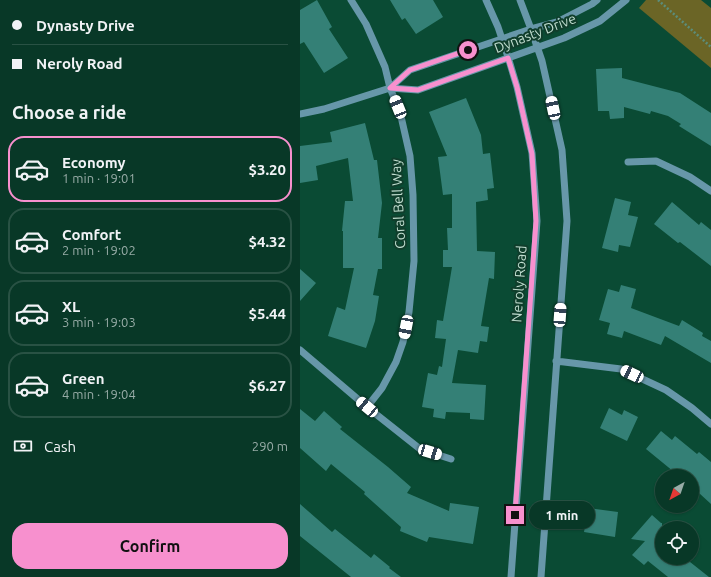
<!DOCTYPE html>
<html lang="en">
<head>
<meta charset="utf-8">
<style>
	:root { --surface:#083827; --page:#113f2f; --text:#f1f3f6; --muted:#98aca7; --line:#295244; --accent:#f790ce }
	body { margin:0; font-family:Ubuntu,sans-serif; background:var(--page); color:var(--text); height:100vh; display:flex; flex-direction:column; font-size:15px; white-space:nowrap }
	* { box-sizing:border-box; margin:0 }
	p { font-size:13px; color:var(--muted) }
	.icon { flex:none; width:22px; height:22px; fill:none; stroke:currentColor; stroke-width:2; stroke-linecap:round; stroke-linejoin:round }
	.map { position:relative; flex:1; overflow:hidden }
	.details { display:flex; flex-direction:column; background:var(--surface); width:300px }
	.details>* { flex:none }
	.hud { display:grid; align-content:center; height:88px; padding:0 12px; background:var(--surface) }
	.needle { width:26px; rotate:220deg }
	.fabs { position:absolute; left:355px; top:469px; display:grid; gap:8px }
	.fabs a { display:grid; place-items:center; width:44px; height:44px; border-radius:50%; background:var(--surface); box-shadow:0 1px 3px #0004,0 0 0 1px var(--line); font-size:20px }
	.end { position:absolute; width:18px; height:18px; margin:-9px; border:5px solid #f790ce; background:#111; box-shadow:0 0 0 2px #111 }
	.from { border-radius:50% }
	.bubble { position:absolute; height:28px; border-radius:14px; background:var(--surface); box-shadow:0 1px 3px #0004,0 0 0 1px var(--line); font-size:13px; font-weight:700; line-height:28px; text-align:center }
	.car { position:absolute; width:12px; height:24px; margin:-12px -6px; border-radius:5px; box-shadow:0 0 3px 1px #0007; background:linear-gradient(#fff 24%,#345 0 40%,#fff 0 76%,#345 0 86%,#fff 0) }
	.hud b { display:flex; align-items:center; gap:14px; height:38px; font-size:15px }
	.hud b+b { border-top:1px solid var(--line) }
	.hud i { width:10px; height:10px; background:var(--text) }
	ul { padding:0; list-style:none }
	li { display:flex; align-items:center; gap:12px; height:66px; margin:0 8px 6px; padding:0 4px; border:2px solid var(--line); border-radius:16px }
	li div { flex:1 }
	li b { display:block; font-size:15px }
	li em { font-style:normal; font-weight:700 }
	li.current { border-color:var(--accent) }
	li>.icon { width:36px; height:36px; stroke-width:1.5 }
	h2 { padding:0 12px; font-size:18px; line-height:48px }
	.pay { display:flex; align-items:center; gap:10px; height:44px; padding:0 12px; font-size:15px }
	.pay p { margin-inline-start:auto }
	.cta { display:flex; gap:8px; margin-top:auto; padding:8px 12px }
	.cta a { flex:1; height:46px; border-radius:16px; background:var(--accent); color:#111; font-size:16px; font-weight:700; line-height:46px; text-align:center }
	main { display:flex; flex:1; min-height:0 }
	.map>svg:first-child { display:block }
	.green { fill:#6b6526 }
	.building { fill:#348076 }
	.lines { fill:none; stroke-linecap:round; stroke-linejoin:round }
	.path { stroke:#5c8d7a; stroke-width:2.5; stroke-dasharray:2 2; stroke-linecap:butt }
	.minor { stroke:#6797a9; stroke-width:7 }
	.route { stroke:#f790ce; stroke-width:5 }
	.labels { text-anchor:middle; stroke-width:4; stroke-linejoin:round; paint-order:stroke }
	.street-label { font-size:14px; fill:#c0ddcf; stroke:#103e2c }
</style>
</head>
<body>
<main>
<section class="details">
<div class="hud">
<b><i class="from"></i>Dynasty Drive</b>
<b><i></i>Neroly Road</b>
</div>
<h2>Choose a ride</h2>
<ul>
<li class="current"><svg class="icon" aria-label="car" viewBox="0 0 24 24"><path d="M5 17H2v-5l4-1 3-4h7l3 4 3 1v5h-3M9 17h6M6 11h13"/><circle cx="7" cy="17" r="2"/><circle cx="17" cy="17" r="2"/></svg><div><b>Economy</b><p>1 min · 19:01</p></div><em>$3.20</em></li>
<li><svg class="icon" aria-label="car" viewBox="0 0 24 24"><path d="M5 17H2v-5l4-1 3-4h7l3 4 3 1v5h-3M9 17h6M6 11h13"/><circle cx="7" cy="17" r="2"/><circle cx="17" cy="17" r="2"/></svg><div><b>Comfort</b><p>2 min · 19:02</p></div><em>$4.32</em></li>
<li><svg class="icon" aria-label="car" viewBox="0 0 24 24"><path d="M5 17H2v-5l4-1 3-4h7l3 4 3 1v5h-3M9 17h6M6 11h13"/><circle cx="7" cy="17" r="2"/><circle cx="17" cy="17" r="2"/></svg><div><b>XL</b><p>3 min · 19:03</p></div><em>$5.44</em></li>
<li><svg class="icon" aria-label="car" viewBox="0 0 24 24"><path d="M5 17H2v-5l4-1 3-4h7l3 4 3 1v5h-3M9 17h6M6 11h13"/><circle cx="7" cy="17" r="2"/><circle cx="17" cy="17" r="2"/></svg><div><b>Green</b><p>4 min · 19:04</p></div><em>$6.27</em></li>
</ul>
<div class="pay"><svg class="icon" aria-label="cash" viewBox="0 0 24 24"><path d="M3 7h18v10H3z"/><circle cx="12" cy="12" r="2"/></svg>Cash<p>290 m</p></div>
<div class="cta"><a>Confirm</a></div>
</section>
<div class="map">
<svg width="411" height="577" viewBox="0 0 411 577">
	<rect width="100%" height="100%" fill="#0a4b34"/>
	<path class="green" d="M346,0H401L411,8V68L339,8Z"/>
	<path class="building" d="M17,0L32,27L29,29L48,58L24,73L4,42L0,44V10Z
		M90,0H133L143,17L116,34L105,18L102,20Z
		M322,68V78L380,93L411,113V146L379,126L381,124L368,116L351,111L350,114L324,107V118L310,119L309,111H298L296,69Z
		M166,98L181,135L183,154L190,153L194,188L187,189L188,200L176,202L177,251L195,252L194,279L189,278L181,326L189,327L187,342L180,341L178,353L158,350L152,383L186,385L184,420L170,419V413L146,412L145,419L133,417L134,409L122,407L128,373L137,375L139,366L142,367L146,339L135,338L137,320L143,321L152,267H143V250H148L147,228H152V194L143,195L138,157L147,156L129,112Z
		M65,123L74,160H77L82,203L78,238H82V269H78L73,295L79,296L75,321L66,348L28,336L37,307L45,310L54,268H43V231H42L45,201H53L48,158L16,166L18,180L0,183V146L32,142L30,132Z
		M315,198L331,202L328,215L338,217L330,247L319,245L318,252L302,248Z
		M372,202L399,225L401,222L411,230V266L380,242L378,243L354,224Z
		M0,269L16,283L0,301Z
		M321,285L336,289L331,308L379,326L382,320L403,333L402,336L411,341V363L365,336L361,345L324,331L322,338L307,334L310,323L299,320L308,289L319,292Z
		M309,408L322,415L324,410L338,417L327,441L300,428Z
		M0,409L15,421L24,411L42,427L40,429L88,467L111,487L107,493L149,511L150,503L179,507L173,544L129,537L127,542L100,531L101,527L64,494L65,492L31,464L26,471L0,448Z
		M361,431L372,440L375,436L397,454L399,452L411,462V504L399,493L392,501V476H379L346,449Z
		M0,504L32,532L35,529L71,558L74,554L90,567L89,568L101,577H51L0,536Z
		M288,508L318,512L315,537L284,532Z
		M352,515L361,523H362V558H385L409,577H368L348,561L344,565L332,555L345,541L331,539Z"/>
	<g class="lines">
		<path class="path" d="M358,0L411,47"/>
		<path class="minor" d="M51,0L66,24L85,67L90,88L100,112L110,156L113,195L114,261L109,312L103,342L96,362L82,388L67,407
			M186,0L198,27L208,57L217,87L232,153L237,221L211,577
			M220,0L231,29L242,61L262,150L267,221L241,577
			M90,88L110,70L231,29L257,22L292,4L297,0
			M0,114L24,109L90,88L118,90L264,38L300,21L326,0
			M328,162L356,161L390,177L411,191
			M0,350L67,407L120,449L151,459
			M256,361L321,369L366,390L392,408L411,424"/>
	</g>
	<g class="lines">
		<path class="route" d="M168,50L110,70L90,88L118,90L208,58L217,87L232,154L236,221L215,515"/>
	</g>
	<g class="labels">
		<g class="street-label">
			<text transform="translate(235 33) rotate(-21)" y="5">Dynasty Drive</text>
			<text transform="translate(98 204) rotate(-93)" y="5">Coral Bell Way</text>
			<text transform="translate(219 284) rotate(-86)" y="5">Neroly Road</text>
		</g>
	</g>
</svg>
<div class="fabs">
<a><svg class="needle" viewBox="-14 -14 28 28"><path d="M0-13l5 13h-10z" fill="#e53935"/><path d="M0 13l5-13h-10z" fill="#98aca7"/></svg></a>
<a><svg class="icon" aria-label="locate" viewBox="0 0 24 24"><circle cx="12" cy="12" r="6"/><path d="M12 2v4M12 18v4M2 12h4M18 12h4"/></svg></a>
</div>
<i class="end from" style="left:168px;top:50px"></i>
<i class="end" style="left:215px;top:515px"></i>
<div class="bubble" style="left:229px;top:501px;width:66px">1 min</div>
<i class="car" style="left:98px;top:107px;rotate:338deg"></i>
<i class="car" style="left:253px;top:108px;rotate:348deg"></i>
<i class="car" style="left:260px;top:315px;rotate:4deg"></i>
<i class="car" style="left:106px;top:327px;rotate:191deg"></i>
<i class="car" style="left:332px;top:374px;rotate:295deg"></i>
<i class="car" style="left:67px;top:407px;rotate:310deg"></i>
<i class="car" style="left:130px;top:452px;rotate:107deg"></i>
</div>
</main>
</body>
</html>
